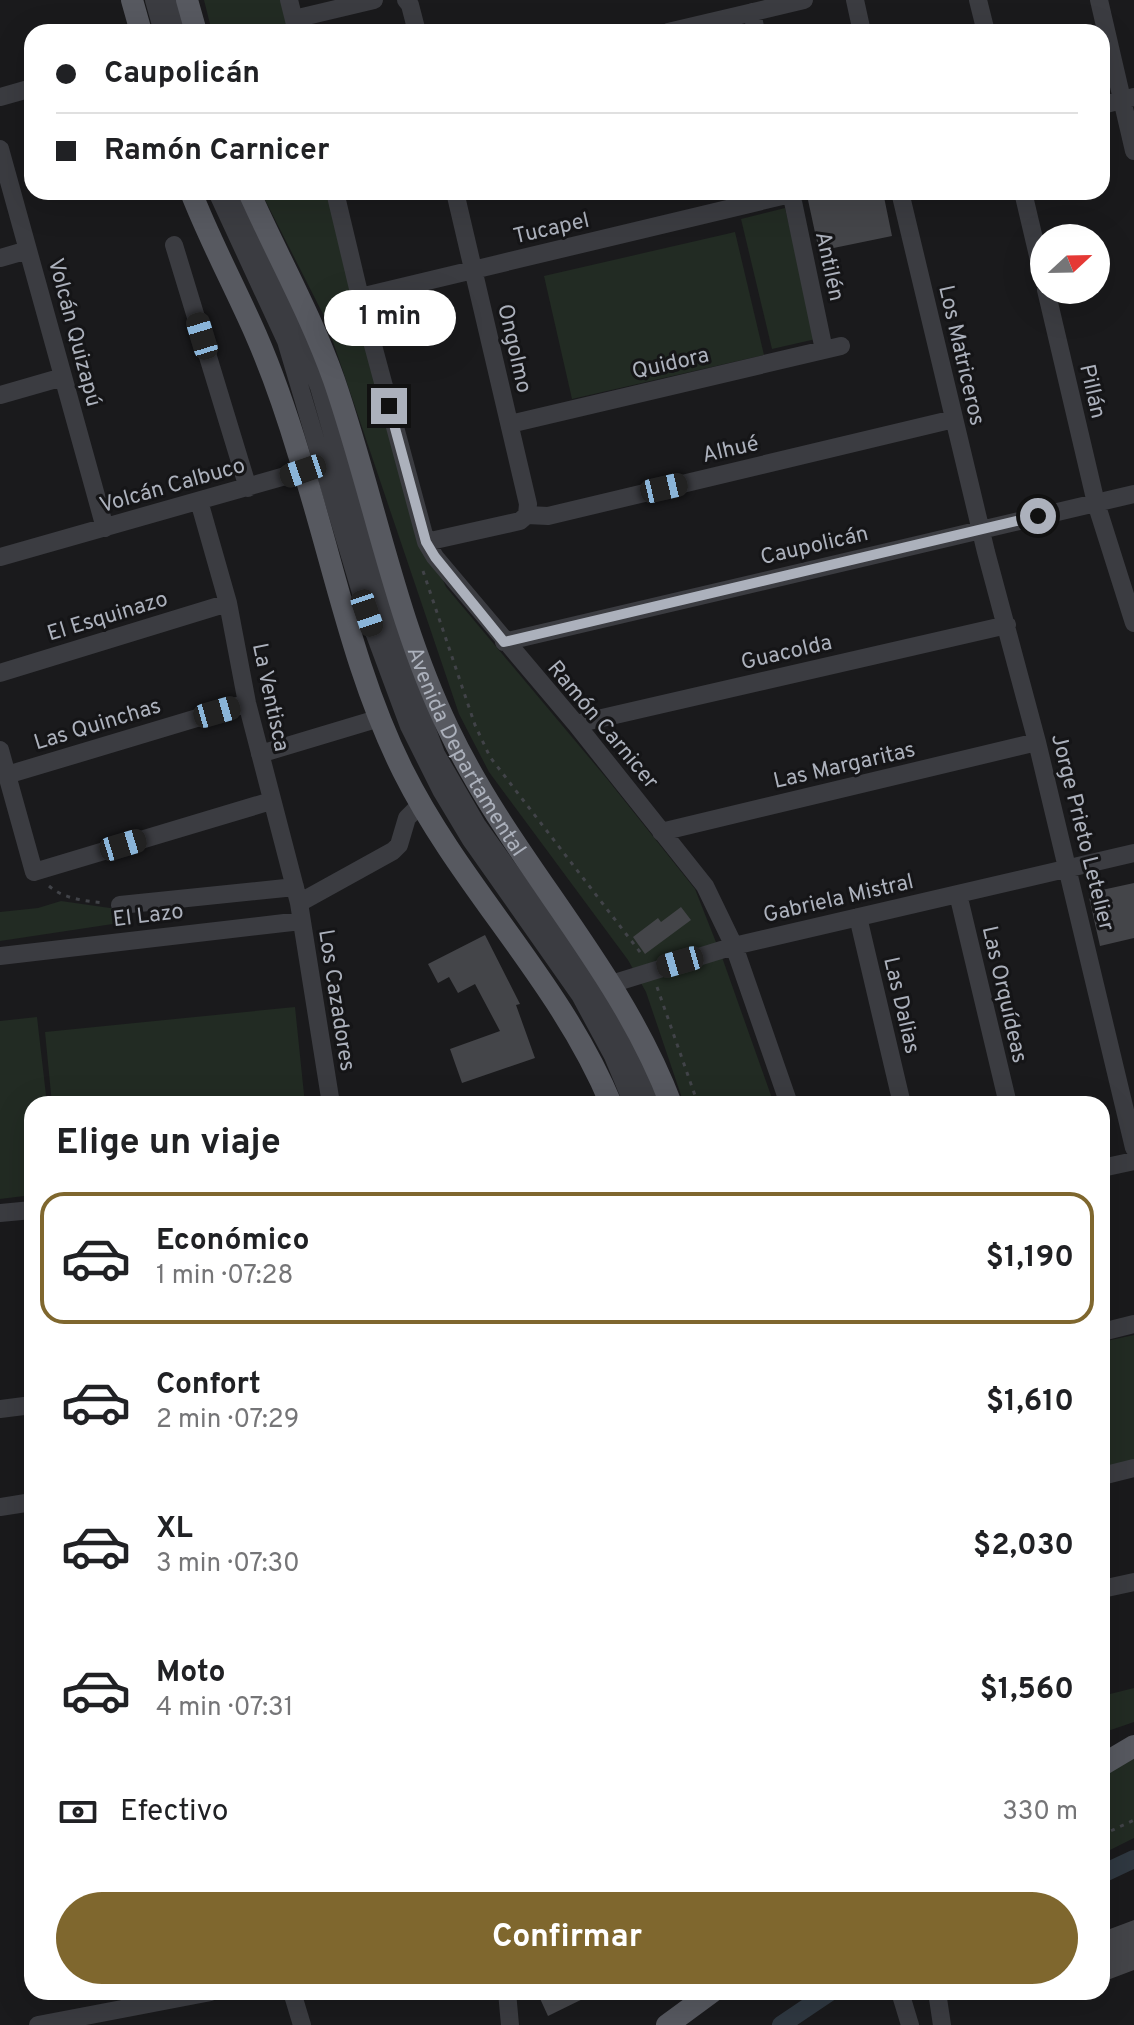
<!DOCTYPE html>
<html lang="es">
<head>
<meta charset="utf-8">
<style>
	:root { --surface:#fff; --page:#f2f2f2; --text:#202124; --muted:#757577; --line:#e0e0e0; --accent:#7f672e }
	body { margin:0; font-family:Overpass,sans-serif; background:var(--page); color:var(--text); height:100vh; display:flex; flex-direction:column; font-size:30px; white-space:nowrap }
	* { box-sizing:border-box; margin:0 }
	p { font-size:26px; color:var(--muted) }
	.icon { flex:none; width:44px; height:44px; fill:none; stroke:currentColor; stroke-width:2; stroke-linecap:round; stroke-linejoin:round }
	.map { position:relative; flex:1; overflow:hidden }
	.panel { position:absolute; left:24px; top:1096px; width:1086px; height:904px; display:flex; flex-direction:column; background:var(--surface); border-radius:24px; box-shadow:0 8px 32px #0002 }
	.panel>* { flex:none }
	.banner { position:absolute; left:24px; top:24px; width:1086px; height:176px; border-radius:24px; box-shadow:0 8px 32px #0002; display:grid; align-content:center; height:176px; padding:0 32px; background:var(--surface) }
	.needle { width:52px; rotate:68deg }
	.controls { position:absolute; left:1030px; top:224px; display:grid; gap:16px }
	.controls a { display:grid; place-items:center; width:80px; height:80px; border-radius:50%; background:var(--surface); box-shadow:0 8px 32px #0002; font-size:40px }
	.end { position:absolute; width:36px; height:36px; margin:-18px; border:10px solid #acb1bc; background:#111; box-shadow:0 0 0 4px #111 }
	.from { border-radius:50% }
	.bubble { position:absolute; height:56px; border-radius:28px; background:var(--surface); box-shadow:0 8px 32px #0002; font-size:26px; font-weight:700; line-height:56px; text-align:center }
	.car { position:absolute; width:24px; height:48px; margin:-24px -12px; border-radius:10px; box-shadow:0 0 6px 2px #0007; background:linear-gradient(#222 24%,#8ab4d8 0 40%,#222 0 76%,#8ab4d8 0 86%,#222 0) }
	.banner b { display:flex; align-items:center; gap:28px; height:76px; font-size:30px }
	.banner b+b { border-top:2px solid var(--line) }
	.banner i { width:20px; height:20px; background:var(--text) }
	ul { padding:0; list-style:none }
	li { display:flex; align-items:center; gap:24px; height:132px; margin:0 16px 12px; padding:0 16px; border:4px solid transparent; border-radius:24px }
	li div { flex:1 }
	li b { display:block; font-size:30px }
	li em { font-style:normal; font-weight:700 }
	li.on { border-color:var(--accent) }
	li>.icon { width:72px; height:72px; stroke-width:1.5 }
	h2 { padding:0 32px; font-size:36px; line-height:96px }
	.pay { display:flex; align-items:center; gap:20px; height:88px; padding:0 32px; font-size:30px }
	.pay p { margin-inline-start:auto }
	.action { display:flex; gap:16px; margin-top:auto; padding:16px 32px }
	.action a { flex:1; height:92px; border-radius:48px; background:var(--accent); color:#fff; font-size:32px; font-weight:700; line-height:92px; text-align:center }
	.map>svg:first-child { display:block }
	.green { fill:#222b23 }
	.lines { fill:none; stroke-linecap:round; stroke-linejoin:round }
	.canal { stroke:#2f3841; stroke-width:18 }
	.building { fill:#444549 }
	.path { stroke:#414348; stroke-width:3; stroke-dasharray:4 6; stroke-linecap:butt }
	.minor { stroke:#3b3c41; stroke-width:18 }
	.major { stroke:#575960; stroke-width:22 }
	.route { stroke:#acb1bc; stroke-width:10 }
	.labels { text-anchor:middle; stroke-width:6; stroke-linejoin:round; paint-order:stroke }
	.street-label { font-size:22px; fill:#acb1bc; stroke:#151517 }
</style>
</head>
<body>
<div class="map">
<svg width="1134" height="2025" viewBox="0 0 1134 2025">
	<rect width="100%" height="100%" fill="#1a1a1c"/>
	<path class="green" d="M204,0H283L291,32H212Z
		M261,192H333L405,494L446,587L608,780L695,889L723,960L774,1104H684L646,992L628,960L489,772L459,714L325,318Z
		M785,208L816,339L772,349L741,219Z
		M735,232L764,355L572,399L544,276Z
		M61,901L124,910L126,922L0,941V912L38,908Z
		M295,1007L305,1104H52L45,1032Z
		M37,1017L47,1104H32V1195L0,1199V1021Z
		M1134,1335V1461L1102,1469V1342Z
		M1134,1688V1722L1102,1733V1696Z
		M1134,1755V1838L1102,1854V1775Z"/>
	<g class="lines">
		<path class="canal" d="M1102,1874L1134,1859
			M781,2025L830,1992"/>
	</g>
	<path class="building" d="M845,192H883L892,236L819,251L808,200Z
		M1134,883V938L1100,946L1088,893Z
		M681,907L691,920L645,954L633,937L658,918L661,922Z
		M485,935L520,1004L516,1005L535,1058L462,1083L450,1049L500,1031L475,984L458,993L449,977L438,983L428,964Z
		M1134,1920V1970L1105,1981L1102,1974V1932Z
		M537,1992H597L548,2016Z"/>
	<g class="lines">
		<path class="path" d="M423,571L475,725L490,757L643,956
			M49,886C64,899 85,901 105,903
			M657,987L698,1104
			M1102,1835L1134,1820"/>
		<path class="minor" d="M154,0L163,32
			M170,0L180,32
			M289,0L297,32
			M406,0L410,5L417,32
			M855,0L862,32
			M978,0L986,32
			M1099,0L1134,151
			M752,12L756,32
			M294,19L374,0
			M668,32L804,0
			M0,97L32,88
			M1102,105L1134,97
			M0,149L105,528
			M217,192L286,341L367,613L409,726L441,790L471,840L580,995L613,1056L633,1104
			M231,192L294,322L319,387L387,624L436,754L477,825L594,989L634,1065L651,1104
			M335,192L360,297L426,542L435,557L576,724L705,886L734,946L789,1104
			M455,192L528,504L527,515
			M791,192L824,350
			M900,192L986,552L1037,742L1134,1148
			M1023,192L1044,281
			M174,245L248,488
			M0,258L28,250
			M1046,290L1096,503L1134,623
			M360,297L799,192
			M0,395L63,377
			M510,424L841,346
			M199,501L228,603L247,703L299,903L331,1104
			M426,542L520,521L527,515L548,516L954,419
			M0,557L317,467
			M504,642L1134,494
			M0,673L228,603
			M576,724L1007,625
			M0,750L34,872L271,801
			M260,754L380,718
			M7,775L247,703
			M661,832L1037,742
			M958,894L1008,1104
			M299,903L393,851L399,845L407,818L421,804
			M120,905L295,887
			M858,917L902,1104
			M0,956L301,921
			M598,988L734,946L1134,853
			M1102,1168L1134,1161
			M0,1213L32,1210
			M1102,1332L1134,1324
			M0,1409L32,1405
			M1102,1476L1134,1468
			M0,1507L32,1502
			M1102,1589L1134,1582
			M292,1992L302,2025
			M507,1992L510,2025
			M900,1992L910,2025
			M937,1992L942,2025
			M38,2025L211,1992"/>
		<g class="major">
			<path d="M132,0L141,32"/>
			<path d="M187,0L196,32"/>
			<path d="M191,192C210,241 235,287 256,335C273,374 287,415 299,455C333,560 353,671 403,771C462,889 560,981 611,1104"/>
			<path id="s1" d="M249,192C277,255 311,315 334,380C374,496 395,619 449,730C512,862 619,966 671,1104"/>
			<path d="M1102,1765L1134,1746"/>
			<path d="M667,2025L712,1992"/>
		</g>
	</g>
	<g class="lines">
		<path class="route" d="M389,406L426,542L435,557L504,642L1038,516"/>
	</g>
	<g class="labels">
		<g class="street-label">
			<text transform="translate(551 227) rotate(-13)" y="8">Tucapel</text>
			<text transform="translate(831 266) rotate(78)" y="8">Antilén</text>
			<text transform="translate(76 332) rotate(75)" y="8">Volcán Quizapú</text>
			<text transform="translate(516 348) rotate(77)" y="8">Ongolmo</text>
			<text transform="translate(963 355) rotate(77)" y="8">Los Matriceros</text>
			<text transform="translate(670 362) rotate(-13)" y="8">Quidora</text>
			<text transform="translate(1094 391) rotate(77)" y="8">Pillán</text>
			<text transform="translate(730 448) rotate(-13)" y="8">Alhué</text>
			<text transform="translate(172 484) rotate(-16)" y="8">Volcán Calbuco</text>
			<text transform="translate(814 544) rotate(-13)" y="8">Caupolicán</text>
			<text transform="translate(107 615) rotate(-17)" y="8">El Esquinazo</text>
			<text transform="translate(786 651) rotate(-13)" y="8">Guacolda</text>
			<text transform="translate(272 697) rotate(78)" y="8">La Ventisca</text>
			<text transform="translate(97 723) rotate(-17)" y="8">Las Quinchas</text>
			<text transform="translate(604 724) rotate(50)" y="8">Ramón Carnicer</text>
			<text dy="8" stroke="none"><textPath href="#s1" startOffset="602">Avenida Departamental</textPath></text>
			<text transform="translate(844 764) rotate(-13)" y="8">Las Margaritas</text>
			<text transform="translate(1084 832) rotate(76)" y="8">Jorge Prieto Letelier</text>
			<text transform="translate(838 897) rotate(-13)" y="8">Gabriela Mistral</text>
			<text transform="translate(148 914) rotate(-7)" y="8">El Lazo</text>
			<text transform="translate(1006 994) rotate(77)" y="8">Las Orquídeas</text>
			<text transform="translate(338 1000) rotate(81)" y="8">Los Cazadores</text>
			<text transform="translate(903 1005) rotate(77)" y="8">Las Dalias</text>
		</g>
	</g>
</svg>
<div class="controls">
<a><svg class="needle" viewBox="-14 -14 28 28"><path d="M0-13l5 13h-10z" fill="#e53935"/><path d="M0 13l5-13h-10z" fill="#757577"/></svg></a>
</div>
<i class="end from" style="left:1038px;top:516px"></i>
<i class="end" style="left:389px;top:406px"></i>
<div class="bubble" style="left:324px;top:290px;width:132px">1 min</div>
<i class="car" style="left:202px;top:336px;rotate:343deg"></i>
<i class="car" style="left:303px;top:471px;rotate:251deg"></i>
<i class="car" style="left:664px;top:488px;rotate:77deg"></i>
<i class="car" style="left:367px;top:613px;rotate:161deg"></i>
<i class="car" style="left:217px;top:712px;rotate:74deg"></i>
<i class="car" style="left:123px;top:845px;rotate:73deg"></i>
<i class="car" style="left:680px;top:962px;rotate:254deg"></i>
<div class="banner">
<b><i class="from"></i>Caupolicán</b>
<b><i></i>Ramón Carnicer</b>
</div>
<section class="panel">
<h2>Elige un viaje</h2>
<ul>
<li class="on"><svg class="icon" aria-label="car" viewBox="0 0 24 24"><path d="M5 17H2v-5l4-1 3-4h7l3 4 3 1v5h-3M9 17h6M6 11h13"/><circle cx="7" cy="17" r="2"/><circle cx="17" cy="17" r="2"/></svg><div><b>Económico</b><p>1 min · 07:28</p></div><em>$1,190</em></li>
<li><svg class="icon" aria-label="car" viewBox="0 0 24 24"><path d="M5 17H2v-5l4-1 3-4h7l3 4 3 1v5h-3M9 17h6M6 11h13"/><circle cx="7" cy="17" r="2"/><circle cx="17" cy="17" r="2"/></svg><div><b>Confort</b><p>2 min · 07:29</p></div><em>$1,610</em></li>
<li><svg class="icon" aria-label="car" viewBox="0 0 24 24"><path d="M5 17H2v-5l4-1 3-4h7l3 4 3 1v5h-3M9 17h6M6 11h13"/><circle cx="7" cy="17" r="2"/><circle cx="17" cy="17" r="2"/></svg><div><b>XL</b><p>3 min · 07:30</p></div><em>$2,030</em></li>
<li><svg class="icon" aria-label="car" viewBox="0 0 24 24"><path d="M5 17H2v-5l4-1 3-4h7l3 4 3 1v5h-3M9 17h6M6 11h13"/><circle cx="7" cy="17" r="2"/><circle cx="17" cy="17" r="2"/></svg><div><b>Moto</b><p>4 min · 07:31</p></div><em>$1,560</em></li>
</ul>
<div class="pay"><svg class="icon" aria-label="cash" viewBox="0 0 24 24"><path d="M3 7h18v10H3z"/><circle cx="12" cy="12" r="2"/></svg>Efectivo<p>330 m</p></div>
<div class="action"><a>Confirmar</a></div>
</section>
</div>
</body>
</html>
